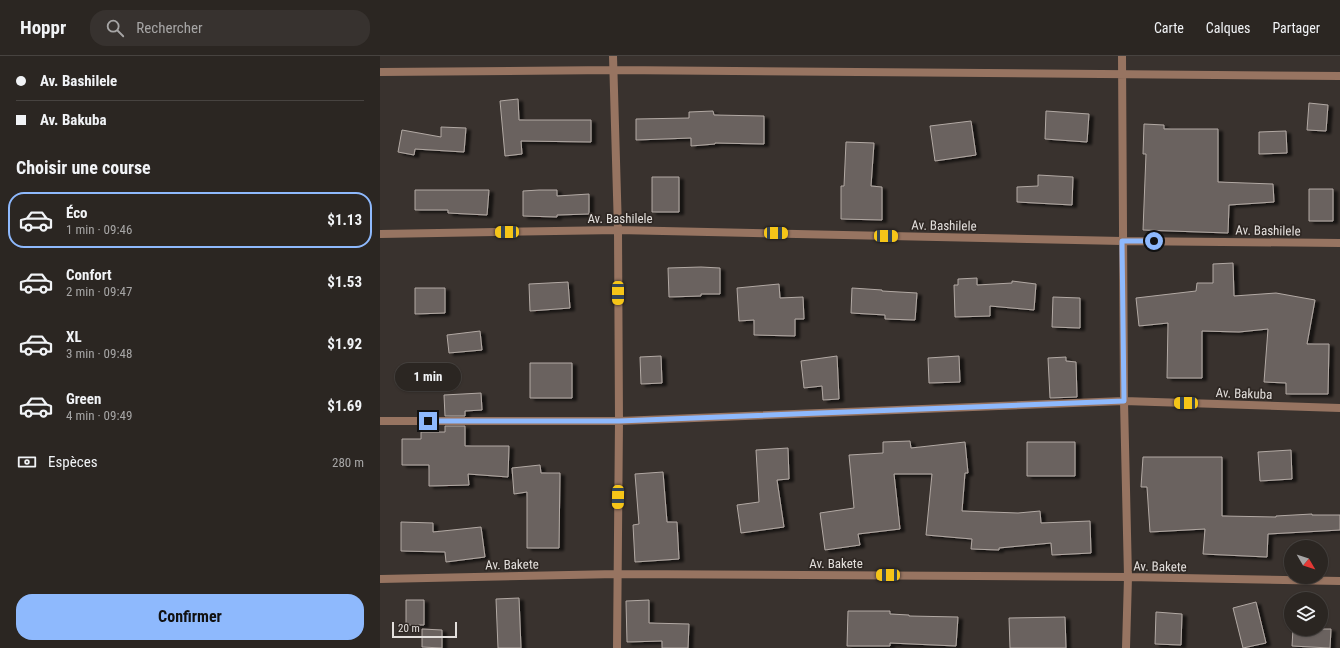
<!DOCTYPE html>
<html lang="fr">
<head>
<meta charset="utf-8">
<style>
	:root { --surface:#2b2622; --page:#37322f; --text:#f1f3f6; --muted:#a6a5a5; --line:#474340; --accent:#8eb9fd }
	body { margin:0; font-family:"Roboto Condensed",sans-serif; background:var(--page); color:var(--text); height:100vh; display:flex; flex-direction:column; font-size:15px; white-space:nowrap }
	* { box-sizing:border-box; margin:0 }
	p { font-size:13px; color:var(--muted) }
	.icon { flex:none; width:22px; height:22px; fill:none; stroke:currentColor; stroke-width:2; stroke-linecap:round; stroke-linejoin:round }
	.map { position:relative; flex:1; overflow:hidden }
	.panel { display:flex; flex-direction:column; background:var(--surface); width:380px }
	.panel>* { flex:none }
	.banner { display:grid; align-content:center; height:88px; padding:0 16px; background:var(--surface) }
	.needle { width:26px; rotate:129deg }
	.tools { position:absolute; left:904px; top:484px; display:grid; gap:8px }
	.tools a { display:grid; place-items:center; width:44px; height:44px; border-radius:50%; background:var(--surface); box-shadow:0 1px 3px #0004,0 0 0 1px var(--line); font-size:20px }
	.scale { position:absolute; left:12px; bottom:10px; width:65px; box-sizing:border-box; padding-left:4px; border:2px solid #e3dfdc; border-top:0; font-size:11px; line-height:14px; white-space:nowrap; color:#e3dfdc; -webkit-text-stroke:3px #2f2824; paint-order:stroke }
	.end { position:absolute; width:18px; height:18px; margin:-9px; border:5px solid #8eb9fd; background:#111; box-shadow:0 0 0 2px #111 }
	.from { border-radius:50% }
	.bubble { position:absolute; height:28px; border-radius:14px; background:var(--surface); box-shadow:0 1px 3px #0004,0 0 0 1px var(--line); font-size:13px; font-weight:700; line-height:28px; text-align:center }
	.car { position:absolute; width:12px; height:24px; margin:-12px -6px; border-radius:5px; box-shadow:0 0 3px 1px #0007; background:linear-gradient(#f5c518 24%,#345 0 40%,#f5c518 0 76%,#345 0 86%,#f5c518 0) }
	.banner b { display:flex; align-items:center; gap:14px; height:38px; font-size:15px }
	.banner b+b { border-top:1px solid var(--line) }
	.banner i { width:10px; height:10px; background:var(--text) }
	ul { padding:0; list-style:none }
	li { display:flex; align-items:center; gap:12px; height:56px; margin:0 8px 6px; padding:0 8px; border:2px solid transparent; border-radius:16px }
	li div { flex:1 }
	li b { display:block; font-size:15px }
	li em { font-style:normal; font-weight:700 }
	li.active { border-color:var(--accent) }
	li>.icon { width:36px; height:36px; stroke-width:1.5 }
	h2 { padding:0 16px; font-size:18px; line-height:48px }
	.pay { display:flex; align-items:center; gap:10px; height:44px; padding:0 16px; font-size:15px }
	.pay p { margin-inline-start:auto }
	.button { display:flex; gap:8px; margin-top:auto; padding:8px 16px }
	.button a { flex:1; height:46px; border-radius:16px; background:var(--accent); color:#111; font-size:16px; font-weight:700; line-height:46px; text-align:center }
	header { display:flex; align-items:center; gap:24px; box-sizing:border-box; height:56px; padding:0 20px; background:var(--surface); border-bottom:1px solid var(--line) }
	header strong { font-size:19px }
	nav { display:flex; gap:22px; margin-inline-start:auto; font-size:14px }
	.search { width:280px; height:36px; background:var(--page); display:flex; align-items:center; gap:10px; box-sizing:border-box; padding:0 14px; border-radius:16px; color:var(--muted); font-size:15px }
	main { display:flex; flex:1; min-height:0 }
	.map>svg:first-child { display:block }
	.building { fill:#6a625e; stroke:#b2a9a4; filter:url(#shadow) }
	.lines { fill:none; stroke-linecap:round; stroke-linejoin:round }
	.street { stroke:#977461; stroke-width:8 }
	.route { stroke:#8eb9fd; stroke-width:5 }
	.labels { text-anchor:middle; stroke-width:3.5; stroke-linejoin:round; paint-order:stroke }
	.street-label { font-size:13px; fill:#e3dfdc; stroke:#2f2824 }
</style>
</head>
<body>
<header>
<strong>Hoppr</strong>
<div class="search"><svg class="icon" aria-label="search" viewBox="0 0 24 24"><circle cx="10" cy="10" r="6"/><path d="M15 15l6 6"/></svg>Rechercher</div>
<nav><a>Carte</a><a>Calques</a><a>Partager</a></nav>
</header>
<main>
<section class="panel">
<div class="banner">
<b><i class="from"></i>Av. Bashilele</b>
<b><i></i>Av. Bakuba</b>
</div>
<h2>Choisir une course</h2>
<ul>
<li class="active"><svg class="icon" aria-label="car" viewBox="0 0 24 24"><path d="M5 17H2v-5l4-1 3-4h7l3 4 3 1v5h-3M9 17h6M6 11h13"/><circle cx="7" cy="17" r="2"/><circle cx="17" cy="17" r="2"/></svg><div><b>Éco</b><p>1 min · 09:46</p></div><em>$1.13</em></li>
<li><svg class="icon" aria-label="car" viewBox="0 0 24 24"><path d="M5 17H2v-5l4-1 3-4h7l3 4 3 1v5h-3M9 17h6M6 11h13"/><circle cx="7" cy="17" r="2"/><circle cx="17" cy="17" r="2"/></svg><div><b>Confort</b><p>2 min · 09:47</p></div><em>$1.53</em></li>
<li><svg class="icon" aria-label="car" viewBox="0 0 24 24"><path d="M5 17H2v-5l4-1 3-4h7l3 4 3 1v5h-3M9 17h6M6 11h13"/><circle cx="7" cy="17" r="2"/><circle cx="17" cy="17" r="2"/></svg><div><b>XL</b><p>3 min · 09:48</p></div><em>$1.92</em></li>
<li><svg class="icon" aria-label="car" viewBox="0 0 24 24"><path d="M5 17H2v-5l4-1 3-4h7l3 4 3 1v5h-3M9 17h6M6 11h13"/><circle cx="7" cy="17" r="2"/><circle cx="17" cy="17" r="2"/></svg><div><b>Green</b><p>4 min · 09:49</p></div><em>$1.69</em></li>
</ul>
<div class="pay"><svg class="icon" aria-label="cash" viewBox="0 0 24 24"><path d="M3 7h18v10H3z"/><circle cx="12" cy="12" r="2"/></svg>Espèces<p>280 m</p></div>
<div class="button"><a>Confirmer</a></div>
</section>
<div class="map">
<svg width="960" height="592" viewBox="0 0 960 592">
	<defs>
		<filter id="shadow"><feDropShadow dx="4.5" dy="2.5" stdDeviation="1" flood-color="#0009"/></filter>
	</defs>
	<rect width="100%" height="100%" fill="#39322e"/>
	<path class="building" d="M138,43L139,64H211V86L141,85L142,98L125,100L120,45Z
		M929,47L948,49L946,75L927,74Z
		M333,55L334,59L384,60V88L335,87V88L311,90V82L256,84V63L309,62V56Z
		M666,55L709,58L707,86L665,83Z
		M591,65L596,99L555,105L550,70Z
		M764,68L784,69V73H838V126L893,128L894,146L849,149L848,177L763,174L766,98H763Z
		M61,71L86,72L84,96L35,93L34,99L18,96L22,74L61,81Z
		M906,75L907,97L879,98V76Z
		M466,86L494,87L491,130L502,131V164L461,163V130H464Z
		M658,119L693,121L692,149L637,146V131L658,130Z
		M272,121H299V156H272Z
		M929,133H953V165H929Z
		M35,134H109L107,159L68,157V154H35Z
		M159,134H177V140L209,138V158L177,159V161L143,160V135Z
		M853,207L854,240L896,237L935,244L927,288H949L948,338H906V327L884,326L888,273L859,276L822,275V322H787L788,267L759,270L756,242L816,235L817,227H833V208Z
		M321,211L340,212V238H321V240L289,241L288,212Z
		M597,222V229L632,227V225L656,228L654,254L610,250V260L575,261L574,229H578V223Z
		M188,226L190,252L150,255L149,228Z
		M399,228L400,242L423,241L424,263H415V280L374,279V264L359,265L357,232Z
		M35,232H65V257L35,258Z
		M472,232L502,234V235L537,237L535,264L505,263V259L471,257Z
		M673,241L700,242V272L672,271Z
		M100,275L102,294L69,297L67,279Z
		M281,300L282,327L261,328L260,301Z
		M457,300L459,343L443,344L442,330L424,332L421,305Z
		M579,300L580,326L549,327L548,302Z
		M686,301V305L696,306L697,341L670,342L668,302Z
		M150,307H192V342H150Z
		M101,337L102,354L85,355V360H65L64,339Z
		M65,370H85V390H129L128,421L88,418L89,429L49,430V409H22V383H41V376H65Z
		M530,385L531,392L585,386L588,417H585L582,455L638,457L660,455L661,467L710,465L711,497L672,499L671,487L619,492V494L591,493L592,483L546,479L552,418H514L520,473L478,478L480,489L445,494L440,457L474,452L469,399L503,397V386Z
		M647,386H695V420H647Z
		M408,392L409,423L397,424L404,471L361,477L357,449L379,446L376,394Z
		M911,394L912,423L880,425L878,396Z
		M763,401H842V460L896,461V460L932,458V459H960V474L888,478L887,501L823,498L825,473L770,476L767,431H761Z
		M160,409L161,417H180L179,492H147V436L134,438L132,412Z
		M283,416L287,466H297L299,503L255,506L253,469L259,468L255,418Z
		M21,466L53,467V476L101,471L105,501L66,506L65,496L21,495Z
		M139,542L141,592H118L116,543Z
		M26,544H44V569H26Z
		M269,544V567L309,568L308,592H282V585L247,586L246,545Z
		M876,546L886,587L863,592L853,552Z
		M468,555H510V558L529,559V560L578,561L576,590L510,587V590H467Z
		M776,556L802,558L801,589L775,588Z
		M685,561L686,592H630L629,562Z
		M42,573L62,574V592L42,591Z
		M913,573H951L950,592L912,590Z"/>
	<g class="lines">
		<path class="street" d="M233,0L238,174L239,365L237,592
			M742,0L744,345L748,521L746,592
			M0,16L234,14L960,20
			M0,178L238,174L742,185L960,187
			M0,365H239L744,345L960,352
			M0,523L237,518L748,521L960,525"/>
	</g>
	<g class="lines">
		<path class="route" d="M48,365H239L744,345L742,185H774"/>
	</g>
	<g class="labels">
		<g class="street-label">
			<text x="240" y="167">Av. Bashilele</text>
			<text transform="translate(564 169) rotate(1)" y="5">Av. Bashilele</text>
			<text transform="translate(888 174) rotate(1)" y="5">Av. Bashilele</text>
			<text transform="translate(864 337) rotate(2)" y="5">Av. Bakuba</text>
			<text x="456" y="512">Av. Bakete</text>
			<text transform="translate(132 508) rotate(-1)" y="5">Av. Bakete</text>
			<text transform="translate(780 510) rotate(1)" y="5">Av. Bakete</text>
		</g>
	</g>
</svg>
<div class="tools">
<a><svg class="needle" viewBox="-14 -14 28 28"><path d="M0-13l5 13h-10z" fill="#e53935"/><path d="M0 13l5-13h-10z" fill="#a6a5a5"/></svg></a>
<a><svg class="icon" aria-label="layers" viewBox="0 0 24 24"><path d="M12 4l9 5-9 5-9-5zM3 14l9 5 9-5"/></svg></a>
</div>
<div class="scale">20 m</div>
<i class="end from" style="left:774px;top:185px"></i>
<i class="end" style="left:48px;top:365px"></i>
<div class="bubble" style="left:15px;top:307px;width:66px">1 min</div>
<i class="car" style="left:127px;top:176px;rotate:269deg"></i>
<i class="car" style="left:396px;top:177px;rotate:91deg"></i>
<i class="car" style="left:506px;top:180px;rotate:91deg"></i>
<i class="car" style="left:238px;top:237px;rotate:180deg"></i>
<i class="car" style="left:806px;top:347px;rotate:271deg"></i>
<i class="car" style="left:238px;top:441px;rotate:181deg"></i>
<i class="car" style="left:508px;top:519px;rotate:270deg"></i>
</div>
</main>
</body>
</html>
